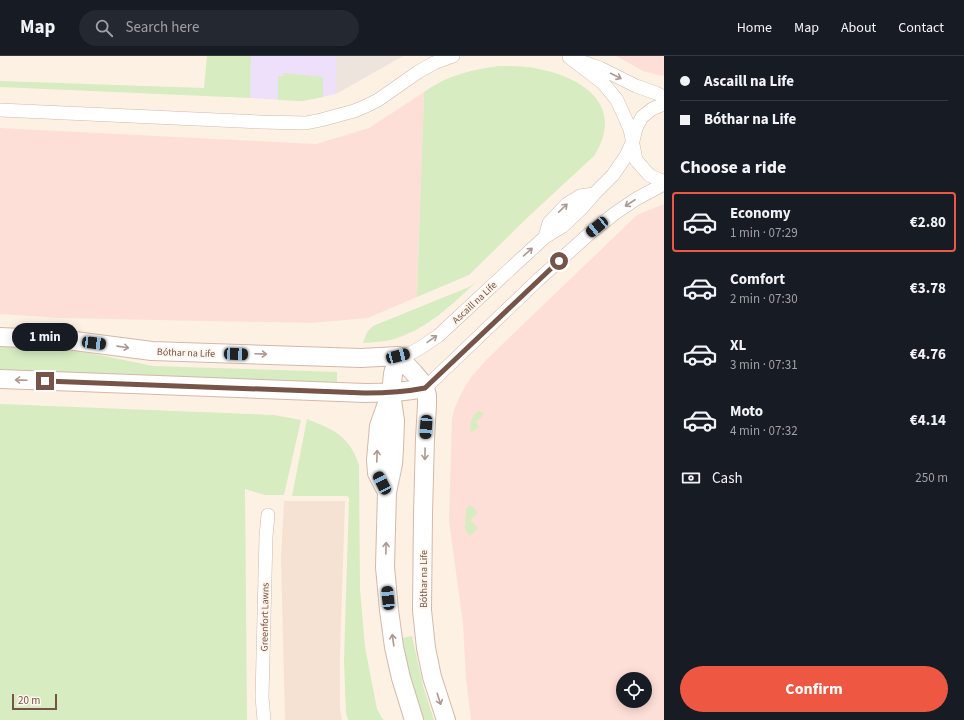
<!DOCTYPE html>
<html lang="en">
<head>
<meta charset="utf-8">
<style>
	:root { --surface:#171b24; --page:#242831; --text:#f1f3f6; --muted:#9ea1a6; --line:#363941; --accent:#ee5842 }
	body { margin:0; font-family:"Source Sans 3",sans-serif; background:var(--page); color:var(--text); height:100vh; display:flex; flex-direction:column; font-size:15px; white-space:nowrap }
	* { box-sizing:border-box; margin:0 }
	p { font-size:13px; color:var(--muted) }
	.icon { flex:none; width:22px; height:22px; fill:none; stroke:currentColor; stroke-width:2; stroke-linecap:round; stroke-linejoin:round }
	.map { position:relative; flex:1; overflow:hidden }
	.side { display:flex; flex-direction:column; background:var(--surface); width:300px }
	.side>* { flex:none }
	.guide { display:grid; align-content:center; height:88px; padding:0 16px; background:var(--surface) }
	.tools { position:absolute; left:616px; top:616px; display:grid; gap:8px }
	.tools a { display:grid; place-items:center; width:36px; height:36px; border-radius:50%; background:var(--surface); box-shadow:0 2px 10px #0003; font-size:20px }
	.scale { position:absolute; left:12px; bottom:10px; width:45px; box-sizing:border-box; padding-left:4px; border:2px solid #775448; border-top:0; font-size:11px; line-height:14px; white-space:nowrap; color:#775448; -webkit-text-stroke:3px #fff5eb; paint-order:stroke }
	.end { position:absolute; width:18px; height:18px; margin:-9px; border:5px solid #775448; background:#fff; box-shadow:0 0 0 2px #fff }
	.from { border-radius:50% }
	.bubble { position:absolute; height:28px; border-radius:14px; background:var(--surface); box-shadow:0 2px 10px #0003; font-size:13px; font-weight:700; line-height:28px; text-align:center }
	.car { position:absolute; width:12px; height:24px; margin:-12px -6px; border-radius:5px; box-shadow:0 0 3px 1px #0007; background:linear-gradient(#222 24%,#8ab4d8 0 40%,#222 0 76%,#8ab4d8 0 86%,#222 0) }
	.guide b { display:flex; align-items:center; gap:14px; height:38px; font-size:15px }
	.guide b+b { border-top:1px solid var(--line) }
	.guide i { width:10px; height:10px; background:var(--text) }
	ul { padding:0; list-style:none }
	li { display:flex; align-items:center; gap:12px; height:60px; margin:0 8px 6px; padding:0 8px; border:2px solid transparent; border-radius:4px }
	li div { flex:1 }
	li b { display:block; font-size:15px }
	li em { font-style:normal; font-weight:700 }
	li.current { border-color:var(--accent) }
	li>.icon { width:36px; height:36px; stroke-width:1.5 }
	h2 { padding:0 16px; font-size:18px; line-height:48px }
	.pay { display:flex; align-items:center; gap:10px; height:44px; padding:0 16px; font-size:15px }
	.pay p { margin-inline-start:auto }
	.primary-button { display:flex; gap:8px; margin-top:auto; padding:8px 16px }
	.primary-button a { flex:1; height:46px; border-radius:24px; background:var(--accent); color:#fff; font-size:16px; font-weight:700; line-height:46px; text-align:center }
	header { display:flex; align-items:center; gap:24px; box-sizing:border-box; height:56px; padding:0 20px; background:var(--surface); border-bottom:1px solid var(--line) }
	header strong { font-size:19px }
	nav { display:flex; gap:22px; margin-inline-start:auto; font-size:14px }
	.search { width:280px; height:36px; background:var(--page); display:flex; align-items:center; gap:10px; box-sizing:border-box; padding:0 14px; border-radius:22px; color:var(--muted); font-size:15px }
	main { display:flex; flex:1; min-height:0 }
	.map>svg:first-child { display:block }
	.residential { fill:#f6e2d2 }
	.commercial { fill:#fedfd7; fill-rule:evenodd }
	.industrial { fill:#ede4de }
	.education { fill:#eee0fa }
	.green { fill:#d7ecc1 }
	.lines { fill:none; stroke-linecap:round; stroke-linejoin:round }
	.street-casing { stroke:#d2b9ac; stroke-width:14 }
	.secondary-casing { stroke:#d5b8a9; stroke-width:20 }
	.street { stroke:#fff; stroke-width:13 }
	.secondary { stroke:#fff; stroke-width:18 }
	.oneway { stroke:#ad9891 }
	.route { stroke:#775448; stroke-width:5 }
	.labels { text-anchor:middle; stroke-width:3.5; stroke-linejoin:round; paint-order:stroke }
	.street-label { font-size:10px; fill:#775448; stroke:#fff5eb }
</style>
</head>
<body>
<header>
<strong>Map</strong>
<div class="search"><svg class="icon" aria-label="search" viewBox="0 0 24 24"><circle cx="10" cy="10" r="6"/><path d="M15 15l6 6"/></svg>Search here</div>
<nav><a>Home</a><a>Map</a><a>About</a><a>Contact</a></nav>
</header>
<main>
<div class="map">
<svg width="664" height="664" viewBox="0 0 664 664">
	<rect width="100%" height="100%" fill="#fdf1e4"/>
	<path class="residential" d="M284,445H347L345,446L340,599V653L342,664H285L281,502Z"/>
	<path class="commercial" d="M616,0H664V20L658,19L643,15Z
		M424,36L417,241L368,262L311,267L59,262L0,258V72L316,88L369,72Z
		M664,148V664H471L466,623L463,568L449,465L452,363L454,354L459,342L465,331L472,320L486,304L637,159ZM623,623H645V645H623Z"/>
	<path class="industrial" d="M336,0H403L336,38Z"/>
	<path class="education" d="M251,0H336V38L302,45L250,42Z"/>
	<path class="green" d="M207,0H251L250,42L0,31V25L204,32Z
		M499,10C512,10 526,10 539,13C585,22 625,51 594,100L528,161L469,219L417,241L424,36C448,19 471,14 499,10Z
		M283,17L323,21V41L302,45L278,44V20H284Z
		M477,225C453,248 427,273 394,283C384,286 374,286 363,287L367,276L373,270L469,231Z
		M0,290L70,293L153,310L337,316V328L0,314Z
		M0,348L274,359L301,364L284,439H265L245,433L247,664H0Z
		M478,355L482,356L484,358L476,366L479,370L472,377C468,371 472,359 478,355Z
		M307,363C334,374 349,379 359,409L360,533L365,591L377,653L382,662L384,664H348L346,657L344,605L349,442L347,440H292Z
		M470,449L473,451L478,457L470,464L478,472L470,480L466,475L465,472L466,453Z
		M412,580L423,630L434,664H423C412,638 405,609 402,582Z"/>
	<g class="lines">
		<defs>
			<path id="street" d="M569,1L603,27L617,44L630,73L636,104L649,119L660,124L664,125
				M580,5L600,12L636,30L656,37L664,41
				M0,54L260,66L306,67L321,64L354,55L366,50L378,44L418,16L434,7L453,0
				M545,181L549,167L567,148L580,140L594,138
				M398,300L411,297L420,292L438,280L521,203L545,181L563,170L582,152L594,138L613,119L626,100L633,85L636,72L642,61L652,53L664,48
				M425,332L539,223L589,178L614,158L636,143L664,128
				M264,664L262,641L266,480L268,459"/>
			<path id="secondary" d="M0,281L67,284L152,295L361,302L398,300L414,317L420,324L425,332L427,340V349L425,382L423,458L422,554L426,592L432,621L446,664
				M398,300L393,318L391,337L395,365L394,392L393,408L387,436L385,511L389,554L394,591L401,622L414,664
				M0,323L365,337C385,337 405,336 425,332
				M387,436L377,417L376,404L379,370L390,339"/>
		</defs>
		<use href="#street" class="street-casing"/>
		<use href="#secondary" class="secondary-casing"/>
		<use href="#street" class="street"/>
		<use href="#secondary" class="secondary"/>
	</g>
	<defs><path id="oneway-shaft" d="M-6 0H5M1.5-3L5.5 0L1.5 3" fill="none" stroke-width="1.6" stroke-linecap="round" stroke-linejoin="round"/></defs>
	<g class="oneway">
		<use href="#oneway-shaft" transform="translate(616 20) rotate(27)"/>
		<use href="#oneway-shaft" transform="translate(630 147) rotate(147)"/>
		<use href="#oneway-shaft" transform="translate(563 152) rotate(-44)"/>
		<use href="#oneway-shaft" transform="translate(528 196) rotate(-41)"/>
		<use href="#oneway-shaft" transform="translate(432 283) rotate(-35)"/>
		<use href="#oneway-shaft" transform="translate(123 291) rotate(8)"/>
		<use href="#oneway-shaft" transform="translate(261 298) rotate(2)"/>
		<use href="#oneway-shaft" transform="translate(21 324) rotate(-178)"/>
		<use href="#oneway-shaft" transform="translate(425 398) rotate(91)"/>
		<use href="#oneway-shaft" transform="translate(377 400) rotate(-88)"/>
		<use href="#oneway-shaft" transform="translate(386 492) rotate(-89)"/>
		<use href="#oneway-shaft" transform="translate(393 584) rotate(-98)"/>
		<use href="#oneway-shaft" transform="translate(439 643) rotate(72)"/>
	</g>
	<g class="lines">
		<path class="route" d="M45,325L365,337C385,337 405,336 425,332L559,205"/>
	</g>
	<g class="labels">
		<g class="street-label">
			<text transform="translate(474 246) rotate(-43)" y="4">Ascaill na Life</text>
			<text transform="translate(186 296) rotate(2)" y="4">Bóthar na Life</text>
			<text transform="translate(423 523) rotate(-90)" y="4">Bóthar na Life</text>
			<text transform="translate(264 561) rotate(-89)" y="4">Greenfort Lawns</text>
		</g>
	</g>
</svg>
<div class="tools">
<a><svg class="icon" aria-label="locate" viewBox="0 0 24 24"><circle cx="12" cy="12" r="6"/><path d="M12 2v4M12 18v4M2 12h4M18 12h4"/></svg></a>
</div>
<div class="scale">20 m</div>
<i class="end from" style="left:559px;top:205px"></i>
<i class="end" style="left:45px;top:325px"></i>
<div class="bubble" style="left:12px;top:267px;width:66px">1 min</div>
<i class="car" style="left:597px;top:171px;rotate:231deg"></i>
<i class="car" style="left:94px;top:287px;rotate:97deg"></i>
<i class="car" style="left:236px;top:298px;rotate:92deg"></i>
<i class="car" style="left:398px;top:300px;rotate:75deg"></i>
<i class="car" style="left:426px;top:371px;rotate:184deg"></i>
<i class="car" style="left:382px;top:427px;rotate:333deg"></i>
<i class="car" style="left:388px;top:542px;rotate:354deg"></i>
</div>
<section class="side">
<div class="guide">
<b><i class="from"></i>Ascaill na Life</b>
<b><i></i>Bóthar na Life</b>
</div>
<h2>Choose a ride</h2>
<ul>
<li class="current"><svg class="icon" aria-label="car" viewBox="0 0 24 24"><path d="M5 17H2v-5l4-1 3-4h7l3 4 3 1v5h-3M9 17h6M6 11h13"/><circle cx="7" cy="17" r="2"/><circle cx="17" cy="17" r="2"/></svg><div><b>Economy</b><p>1 min · 07:29</p></div><em>€2.80</em></li>
<li><svg class="icon" aria-label="car" viewBox="0 0 24 24"><path d="M5 17H2v-5l4-1 3-4h7l3 4 3 1v5h-3M9 17h6M6 11h13"/><circle cx="7" cy="17" r="2"/><circle cx="17" cy="17" r="2"/></svg><div><b>Comfort</b><p>2 min · 07:30</p></div><em>€3.78</em></li>
<li><svg class="icon" aria-label="car" viewBox="0 0 24 24"><path d="M5 17H2v-5l4-1 3-4h7l3 4 3 1v5h-3M9 17h6M6 11h13"/><circle cx="7" cy="17" r="2"/><circle cx="17" cy="17" r="2"/></svg><div><b>XL</b><p>3 min · 07:31</p></div><em>€4.76</em></li>
<li><svg class="icon" aria-label="car" viewBox="0 0 24 24"><path d="M5 17H2v-5l4-1 3-4h7l3 4 3 1v5h-3M9 17h6M6 11h13"/><circle cx="7" cy="17" r="2"/><circle cx="17" cy="17" r="2"/></svg><div><b>Moto</b><p>4 min · 07:32</p></div><em>€4.14</em></li>
</ul>
<div class="pay"><svg class="icon" aria-label="cash" viewBox="0 0 24 24"><path d="M3 7h18v10H3z"/><circle cx="12" cy="12" r="2"/></svg>Cash<p>250 m</p></div>
<div class="primary-button"><a>Confirm</a></div>
</section>
</main>
</body>
</html>
